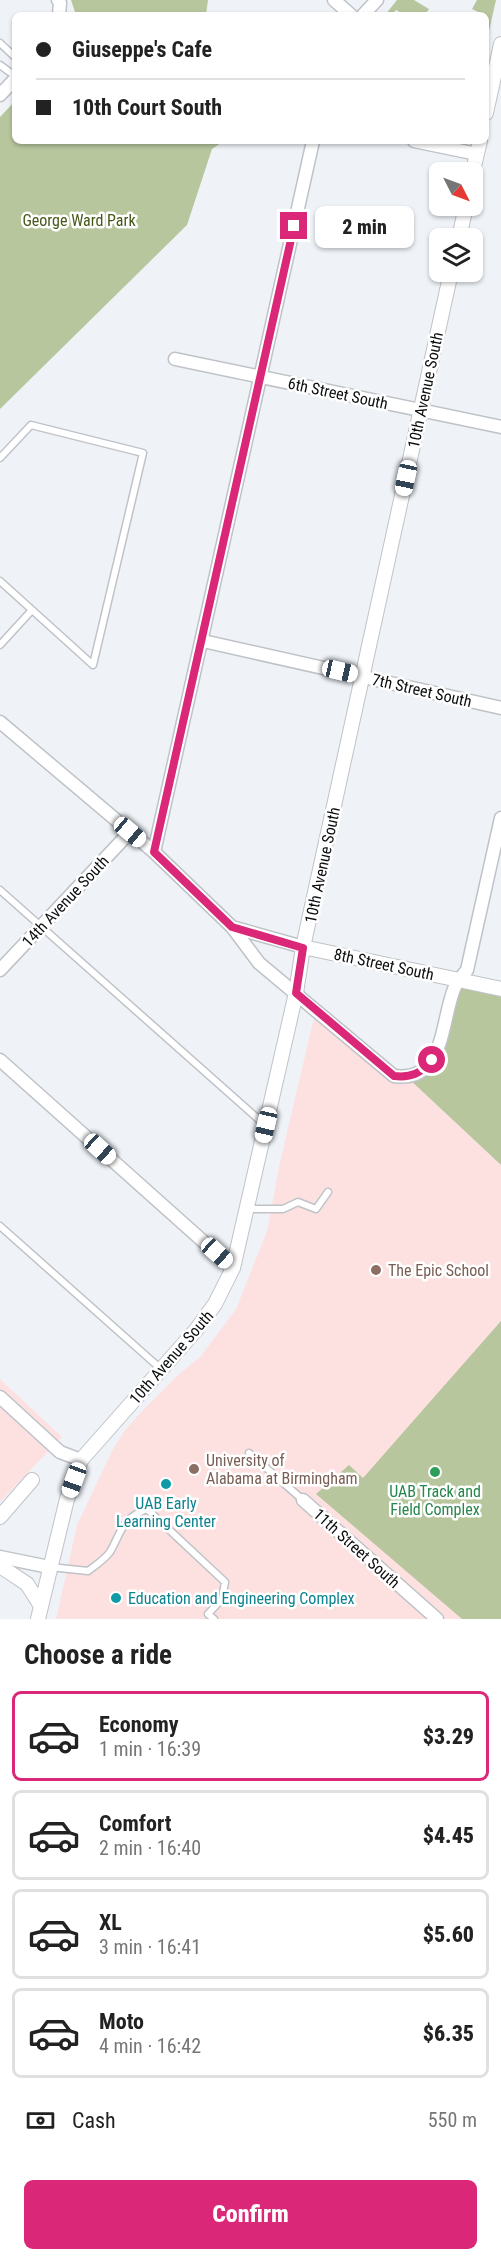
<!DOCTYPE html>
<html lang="en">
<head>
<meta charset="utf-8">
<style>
	:root { --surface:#fff; --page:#f2f2f2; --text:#222; --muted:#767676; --line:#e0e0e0; --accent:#db2777 }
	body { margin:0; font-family:"Roboto Condensed",sans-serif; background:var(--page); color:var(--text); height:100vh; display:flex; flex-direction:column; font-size:22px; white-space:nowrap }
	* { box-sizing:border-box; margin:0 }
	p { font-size:20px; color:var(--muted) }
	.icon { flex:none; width:33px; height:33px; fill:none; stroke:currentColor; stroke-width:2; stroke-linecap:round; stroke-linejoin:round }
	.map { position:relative; height:1619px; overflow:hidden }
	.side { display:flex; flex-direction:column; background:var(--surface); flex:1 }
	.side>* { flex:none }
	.banner { position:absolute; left:12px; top:12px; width:477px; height:132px; border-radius:9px; box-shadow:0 2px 4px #0004; display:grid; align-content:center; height:132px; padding:0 24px; background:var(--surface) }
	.needle { width:39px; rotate:132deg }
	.tools { position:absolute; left:429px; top:162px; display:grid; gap:12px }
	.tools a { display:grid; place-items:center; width:54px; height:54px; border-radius:9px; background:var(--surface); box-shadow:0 2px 4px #0004; font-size:30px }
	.end { position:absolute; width:27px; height:27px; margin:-14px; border:8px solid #db2777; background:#fff; box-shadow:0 0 0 3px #fff }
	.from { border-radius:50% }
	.bubble { position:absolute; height:42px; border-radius:9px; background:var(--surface); box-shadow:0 2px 4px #0004; font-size:20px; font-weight:800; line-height:42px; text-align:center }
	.car { position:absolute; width:18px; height:36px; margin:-18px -9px; border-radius:8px; box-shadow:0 0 4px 2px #0007; background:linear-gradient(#fff 24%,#345 0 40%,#fff 0 76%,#345 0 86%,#fff 0) }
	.banner b { display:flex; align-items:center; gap:21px; height:57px; font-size:22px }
	.banner b+b { border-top:2px solid var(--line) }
	.banner i { width:15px; height:15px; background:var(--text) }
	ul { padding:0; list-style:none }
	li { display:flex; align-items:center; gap:18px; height:90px; margin:0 12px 9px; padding:0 12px; border:3px solid var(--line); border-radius:9px }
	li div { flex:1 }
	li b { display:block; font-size:22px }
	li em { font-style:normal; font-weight:800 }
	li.current { border-color:var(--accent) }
	li>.icon { width:54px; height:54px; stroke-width:1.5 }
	h2 { padding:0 24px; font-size:27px; line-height:72px }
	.pay { display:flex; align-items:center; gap:15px; height:66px; padding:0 24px; font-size:22px }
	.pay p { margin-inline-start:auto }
	.button { display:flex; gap:12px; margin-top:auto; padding:12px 24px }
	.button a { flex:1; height:69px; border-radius:9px; background:var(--accent); color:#fff; font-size:24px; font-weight:800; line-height:69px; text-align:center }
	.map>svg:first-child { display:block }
	.education { fill:#fde1e1 }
	.green { fill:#b8c69e }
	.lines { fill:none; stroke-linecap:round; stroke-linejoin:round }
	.service-casing { stroke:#bfc3c8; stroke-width:9 }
	.minor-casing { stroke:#bfc3c8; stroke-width:15 }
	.tertiary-casing { stroke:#bfc3c8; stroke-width:16 }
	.service { stroke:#fff; stroke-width:6 }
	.minor { stroke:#fff; stroke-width:12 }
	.tertiary { stroke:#fff; stroke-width:14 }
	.route { stroke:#db2777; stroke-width:8 }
	.education-dot { fill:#8d6e63; stroke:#fff; stroke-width:2 }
	.leisure-dot { fill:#2e9e5b; stroke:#fff; stroke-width:2 }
	.culture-dot { fill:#0f9aa8; stroke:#fff; stroke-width:2 }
	.labels { text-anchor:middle; stroke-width:5; stroke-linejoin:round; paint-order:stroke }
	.park-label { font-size:16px; fill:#465818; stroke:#fff }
	.street-label { font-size:16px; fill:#0b0d0e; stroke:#fff }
	.education-label { font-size:16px; fill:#785e54; stroke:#fff; text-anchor:start }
	.leisure-label { font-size:16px; fill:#27864d; stroke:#fff }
	.culture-label { font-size:16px; fill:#0d838f; stroke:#fff }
</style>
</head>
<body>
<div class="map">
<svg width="501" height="1619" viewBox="0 0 501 1619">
	<rect width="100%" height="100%" fill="#eff3f8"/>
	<path class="education" d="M316,1009L394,1076L408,1078L501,1165V1619H56L77,1525L112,1451L125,1430L142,1411L178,1375L200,1357L236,1309L267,1231L280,1162Z
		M0,1379L62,1437L0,1502Z"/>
	<path class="green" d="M71,0H208L206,15H76Z
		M397,0H414L429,9L425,15H405L396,10L392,15H385Z
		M477,0H496L489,31L486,30V15H476L478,12L472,9Z
		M15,101V141H224L212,149L187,225L0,409V117Z
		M458,980L501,989V1165L408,1078L425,1067Z
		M501,1321V1619H462L316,1494L349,1465L363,1478Z"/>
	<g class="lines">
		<defs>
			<path id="service" d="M0,43L15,57
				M0,65L15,76
				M0,458L31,425L143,453L93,665L0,581
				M0,645L32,610
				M0,890L265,1125
				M247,1209H283L298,1202L316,1209L328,1192
				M0,1226L161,1369
				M249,1453L303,1500
				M50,1567L88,1571C95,1566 105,1559 110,1552C122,1531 121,1519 147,1509L225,1582L222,1599L208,1614L214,1619"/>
			<path id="minor" d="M58,0L60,3L59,15
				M334,0L351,15
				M363,15L377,0
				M0,95L15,79
				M414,141L477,154
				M175,359L501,427
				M203,641L501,708
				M0,722L154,852L232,927L259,963L394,1076C445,1083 441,1021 454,989C457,981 462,976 467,970L501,818
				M154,852L313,141
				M232,927L303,947
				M0,970L130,832
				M0,1060L233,1268
				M0,1397L60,1452L81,1460
				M303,1500L437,1619
				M0,1557L49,1567"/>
			<path id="tertiary" d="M486,113L501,44
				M472,175L480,141
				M459,238L466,206
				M303,947L501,989
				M0,1517L32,1480
				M0,1566L27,1584L41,1606
				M38,1619L67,1499L81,1460L196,1330L215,1304L233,1268L296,993L303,947L451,272"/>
		</defs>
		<use href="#service" class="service-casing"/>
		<use href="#minor" class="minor-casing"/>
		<use href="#tertiary" class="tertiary-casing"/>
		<use href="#service" class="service"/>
		<use href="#minor" class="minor"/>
		<use href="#tertiary" class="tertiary"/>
	</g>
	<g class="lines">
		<path class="route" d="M294,226L154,852L232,927L303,948L296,993L394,1076C412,1078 421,1073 432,1060"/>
	</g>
	<g class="education-dot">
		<circle cx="376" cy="1270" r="6"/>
		<circle cx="194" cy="1469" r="6"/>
	</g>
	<circle class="leisure-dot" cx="435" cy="1472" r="6"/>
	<g class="culture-dot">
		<circle cx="166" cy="1484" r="6"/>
		<circle cx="116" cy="1598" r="6"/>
	</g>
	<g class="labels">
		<g class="park-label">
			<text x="79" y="226">George Ward Park</text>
		</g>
		<g class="street-label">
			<text transform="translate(425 390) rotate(-78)" y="6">10th Avenue South</text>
			<text transform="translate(338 393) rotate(12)" y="6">6th Street South</text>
			<text transform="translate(422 690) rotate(13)" y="6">7th Street South</text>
			<text transform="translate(322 865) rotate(-78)" y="6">10th Avenue South</text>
			<text transform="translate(65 901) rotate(-47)" y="6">14th Avenue South</text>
			<text transform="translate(384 964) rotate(12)" y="6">8th Street South</text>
			<text transform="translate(171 1357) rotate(-49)" y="6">10th Avenue South</text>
			<text transform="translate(357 1548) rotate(42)" y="6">11th Street South</text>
		</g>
		<g class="education-label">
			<text x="388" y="1276">The Epic School</text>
			<text x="206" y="1466">University of<tspan x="206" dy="18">Alabama at Birmingham</tspan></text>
		</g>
		<g class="leisure-label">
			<text x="435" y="1497">UAB Track and<tspan x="435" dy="18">Field Complex</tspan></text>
		</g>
		<g class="culture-label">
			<text x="166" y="1509">UAB Early<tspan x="166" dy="18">Learning Center</tspan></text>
			<text x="128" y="1604" text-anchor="start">Education and Engineering Complex</text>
		</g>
	</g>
</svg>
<div class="tools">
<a><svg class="needle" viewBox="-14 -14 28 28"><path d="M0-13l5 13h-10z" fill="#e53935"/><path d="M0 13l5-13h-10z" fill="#767676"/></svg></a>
<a><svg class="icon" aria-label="layers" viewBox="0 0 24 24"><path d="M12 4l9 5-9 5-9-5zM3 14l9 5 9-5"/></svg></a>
</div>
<i class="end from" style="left:432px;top:1060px"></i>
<i class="end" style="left:294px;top:226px"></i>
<div class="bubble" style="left:315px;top:206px;width:99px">2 min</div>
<i class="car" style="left:406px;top:478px;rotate:192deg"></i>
<i class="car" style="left:340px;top:671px;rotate:103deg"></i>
<i class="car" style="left:130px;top:832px;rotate:130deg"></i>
<i class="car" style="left:266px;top:1125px;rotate:193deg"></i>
<i class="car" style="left:100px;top:1149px;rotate:132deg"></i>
<i class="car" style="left:217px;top:1253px;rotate:132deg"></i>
<i class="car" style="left:74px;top:1480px;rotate:200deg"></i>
<div class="banner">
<b><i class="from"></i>Giuseppe's Cafe</b>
<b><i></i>10th Court South</b>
</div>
</div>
<section class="side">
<h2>Choose a ride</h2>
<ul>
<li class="current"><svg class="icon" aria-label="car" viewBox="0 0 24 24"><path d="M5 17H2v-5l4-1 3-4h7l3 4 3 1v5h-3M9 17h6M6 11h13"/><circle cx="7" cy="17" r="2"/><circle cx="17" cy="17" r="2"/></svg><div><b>Economy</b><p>1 min · 16:39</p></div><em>$3.29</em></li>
<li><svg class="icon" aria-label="car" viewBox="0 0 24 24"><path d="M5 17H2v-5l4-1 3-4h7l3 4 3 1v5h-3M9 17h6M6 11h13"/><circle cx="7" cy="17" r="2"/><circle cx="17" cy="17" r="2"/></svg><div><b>Comfort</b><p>2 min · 16:40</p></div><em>$4.45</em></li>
<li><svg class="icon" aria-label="car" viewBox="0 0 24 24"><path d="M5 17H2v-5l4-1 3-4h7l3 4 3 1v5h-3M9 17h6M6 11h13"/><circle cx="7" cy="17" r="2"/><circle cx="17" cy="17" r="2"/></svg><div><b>XL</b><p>3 min · 16:41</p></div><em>$5.60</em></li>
<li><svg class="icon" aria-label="car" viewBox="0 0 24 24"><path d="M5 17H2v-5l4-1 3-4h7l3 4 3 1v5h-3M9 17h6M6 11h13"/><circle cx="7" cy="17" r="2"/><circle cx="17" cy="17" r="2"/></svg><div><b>Moto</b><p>4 min · 16:42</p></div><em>$6.35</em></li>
</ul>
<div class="pay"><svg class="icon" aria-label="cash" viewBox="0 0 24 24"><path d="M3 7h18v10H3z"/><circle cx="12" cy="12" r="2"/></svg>Cash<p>550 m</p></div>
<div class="button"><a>Confirm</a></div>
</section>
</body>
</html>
